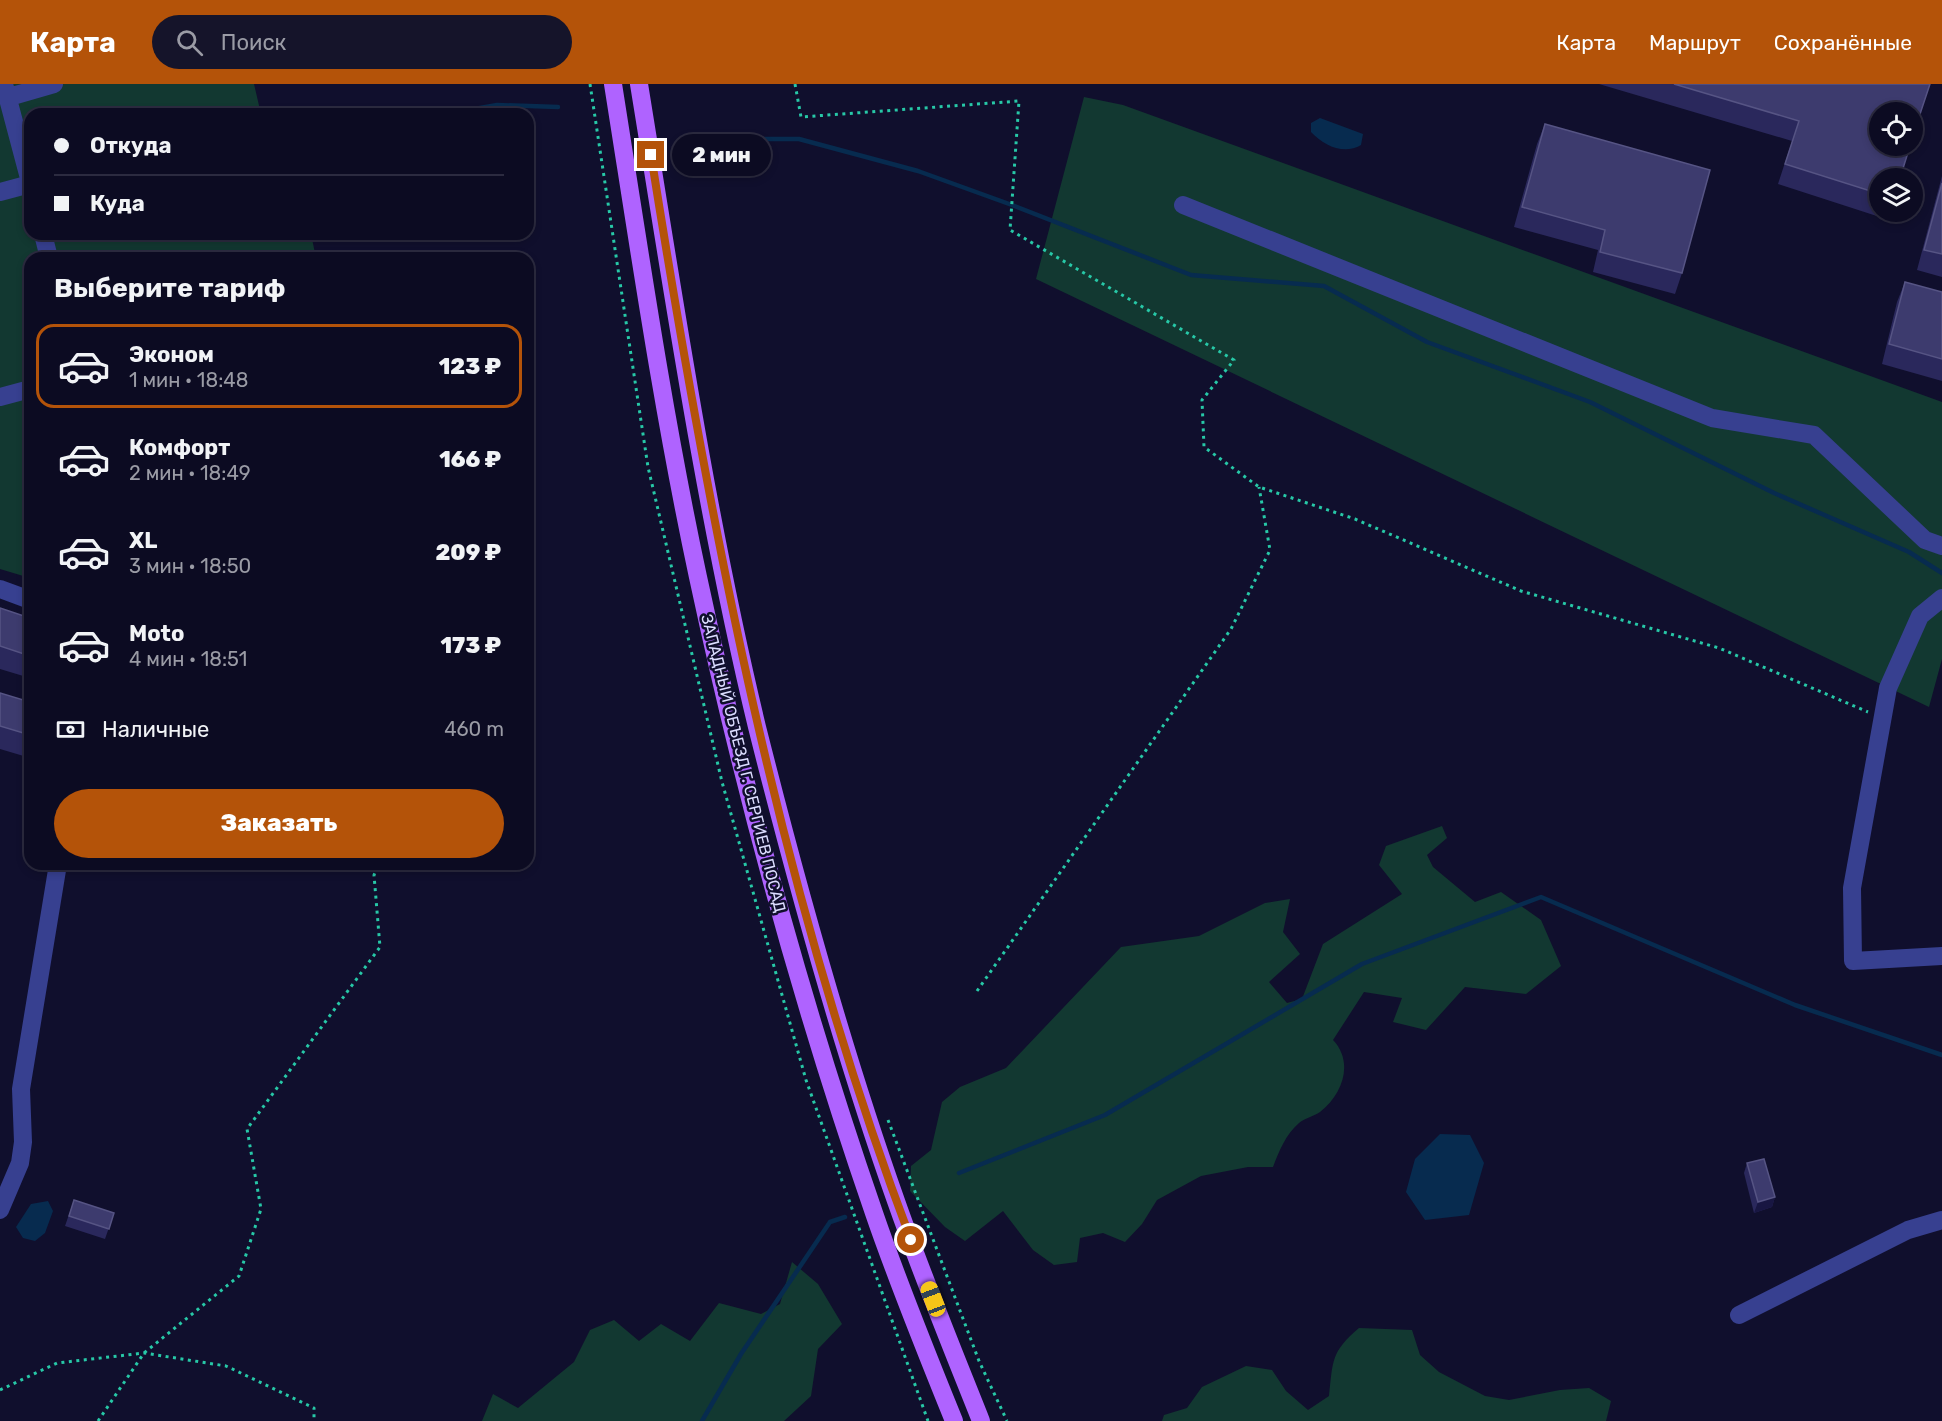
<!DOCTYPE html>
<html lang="ru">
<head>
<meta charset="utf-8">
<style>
	:root { --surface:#0c0b22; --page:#15142a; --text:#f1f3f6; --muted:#9a9ba5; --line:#2c2b40; --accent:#b45309 }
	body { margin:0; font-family:Rubik,sans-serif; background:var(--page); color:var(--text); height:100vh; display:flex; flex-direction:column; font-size:22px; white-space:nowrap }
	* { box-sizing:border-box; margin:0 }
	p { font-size:20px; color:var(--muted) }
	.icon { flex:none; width:33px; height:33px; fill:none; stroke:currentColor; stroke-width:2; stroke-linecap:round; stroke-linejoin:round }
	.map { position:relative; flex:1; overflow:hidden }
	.panel { position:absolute; left:24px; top:168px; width:510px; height:618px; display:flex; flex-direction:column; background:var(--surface); border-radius:18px; box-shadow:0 3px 9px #0003,0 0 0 2px var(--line) }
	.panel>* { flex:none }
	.top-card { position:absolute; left:24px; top:24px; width:510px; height:132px; border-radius:18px; box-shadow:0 3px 9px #0003,0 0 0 2px var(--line); display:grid; align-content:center; height:132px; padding:0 30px; background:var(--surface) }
	.buttons { position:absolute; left:1869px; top:18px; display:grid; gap:12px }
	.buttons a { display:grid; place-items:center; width:54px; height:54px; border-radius:50%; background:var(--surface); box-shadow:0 3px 9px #0003,0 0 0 2px var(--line); font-size:30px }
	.end { position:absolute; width:27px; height:27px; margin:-14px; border:8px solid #b45309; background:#fff; box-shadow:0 0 0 3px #fff }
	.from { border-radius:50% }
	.bubble { position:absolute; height:42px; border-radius:21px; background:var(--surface); box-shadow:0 3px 9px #0003,0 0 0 2px var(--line); font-size:20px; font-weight:800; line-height:42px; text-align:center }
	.car { position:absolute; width:18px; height:36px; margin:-18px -9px; border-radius:8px; box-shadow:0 0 4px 2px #0007; background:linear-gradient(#f5c518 24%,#345 0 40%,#f5c518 0 76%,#345 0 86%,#f5c518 0) }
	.top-card b { display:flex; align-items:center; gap:21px; height:57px; font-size:22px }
	.top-card b+b { border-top:2px solid var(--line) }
	.top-card i { width:15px; height:15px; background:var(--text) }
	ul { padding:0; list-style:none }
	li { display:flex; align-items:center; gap:18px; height:84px; margin:0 12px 9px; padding:0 18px; border:3px solid transparent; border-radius:18px }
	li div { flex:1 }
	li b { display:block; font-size:22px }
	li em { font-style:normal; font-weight:800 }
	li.on { border-color:var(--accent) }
	li>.icon { width:54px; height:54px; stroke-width:1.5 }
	h2 { padding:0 30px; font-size:27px; line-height:72px }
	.pay { display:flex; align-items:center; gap:15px; height:66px; padding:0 30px; font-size:22px }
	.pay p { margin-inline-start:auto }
	.primary-button { display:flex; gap:12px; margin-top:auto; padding:12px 30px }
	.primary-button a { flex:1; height:69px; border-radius:36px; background:var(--accent); color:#fff; font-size:24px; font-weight:800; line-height:69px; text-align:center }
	header { display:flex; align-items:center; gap:36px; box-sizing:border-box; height:84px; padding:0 30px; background:var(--accent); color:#fff }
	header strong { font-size:28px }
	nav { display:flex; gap:33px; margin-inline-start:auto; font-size:21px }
	.search { width:420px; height:54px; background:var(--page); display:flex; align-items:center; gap:15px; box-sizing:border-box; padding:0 21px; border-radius:33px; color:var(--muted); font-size:22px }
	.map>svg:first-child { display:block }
	.green { fill:#123831 }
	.water { fill:#072b4f }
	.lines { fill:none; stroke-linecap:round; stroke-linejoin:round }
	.stream { stroke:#072b4f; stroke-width:4.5 }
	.path { stroke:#27c8a7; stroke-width:3; stroke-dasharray:3 4.5; stroke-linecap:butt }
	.minor { stroke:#374090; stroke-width:18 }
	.major { stroke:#af63ff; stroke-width:18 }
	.wall { fill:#2a285c }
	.shaded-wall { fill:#181642 }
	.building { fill:#3d3b6e; stroke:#565484; stroke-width:1.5 }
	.route { stroke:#b45309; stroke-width:8 }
	.labels { text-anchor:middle; stroke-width:5; stroke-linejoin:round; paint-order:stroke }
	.street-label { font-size:16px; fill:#dcddff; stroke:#100f2d }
</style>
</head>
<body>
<header>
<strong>Карта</strong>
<div class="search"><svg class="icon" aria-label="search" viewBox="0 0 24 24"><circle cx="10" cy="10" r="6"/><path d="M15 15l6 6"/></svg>Поиск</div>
<nav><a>Карта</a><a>Маршрут</a><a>Сохранённые</a></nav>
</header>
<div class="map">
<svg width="1942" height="1337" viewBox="0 0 1942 1337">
	<rect width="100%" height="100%" fill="#100f2d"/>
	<path class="green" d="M0,0H254L261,30H30V150H311L316,174H30V494L0,485Z
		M1084,13L1123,21L1942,318V575L1929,623L1036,195Z
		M1442,742L1447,754L1427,771L1433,783L1475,818L1501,808L1541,836L1561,882L1526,910L1465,903L1426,946L1393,938L1402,914L1364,908L1333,956C1354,978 1343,1010 1320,1028C1314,1032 1305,1034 1299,1039C1286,1050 1279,1067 1273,1083H1248L1201,1092L1157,1116L1142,1140L1125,1158L1103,1149L1080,1154L1077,1178L1054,1181L1033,1166L1003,1127L965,1157L945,1143L910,1107L911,1082L931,1066L942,1018L960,1003L1006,984L1121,863L1199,852L1265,819L1290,815L1283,848L1300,870L1269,898L1287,919L1302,915L1323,860L1402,810L1379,781L1386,762Z
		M792,1178L818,1200L842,1240L818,1265L811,1312L784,1337H482L493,1310L518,1324L574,1278L590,1246L614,1236L639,1257L661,1240L690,1257L719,1219L761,1230L780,1220Z
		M1359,1244L1412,1246L1420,1271L1439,1288L1485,1312L1509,1316L1560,1306L1589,1304L1611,1317L1606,1337H1162L1164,1331L1187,1324L1202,1303L1246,1282L1272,1286L1286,1307L1308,1326L1329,1312C1333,1276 1331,1268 1359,1244Z"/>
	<path class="water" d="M1320,34L1363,50L1361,61C1344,71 1324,62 1311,48V39Z
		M1440,1050L1470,1051L1484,1079L1469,1131L1425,1136L1406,1108L1415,1075Z
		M48,1117L53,1127L45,1149L35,1157L23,1154L16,1143L31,1120Z"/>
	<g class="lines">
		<path class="stream" d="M446,30L497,21L558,23
			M708,55H799L918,87L1012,121L1191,191L1324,202L1427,258L1590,318L1774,409L1909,468L1942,489
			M959,1089L1105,1031L1362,880L1541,813L1795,921L1942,971
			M702,1337L741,1270L830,1138L845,1133"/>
		<path class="path" d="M590,0L648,383L722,698L806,996L928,1337
			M795,0L801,33L1019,17L1010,146L1234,276L1202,316L1204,363L1259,403L1355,435L1521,507L1719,564L1868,628
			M977,907L1231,545L1270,466L1259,403
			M888,1036L979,1277L1007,1337
			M0,1306L57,1279L144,1269L226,1282L314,1324V1337
			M98,1337L144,1269L239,1192L261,1125L247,1045L380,863L374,791L379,780"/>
		<path class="minor" d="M4,0L30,98
			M9,13L54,0
			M0,108L30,100
			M1183,121L1712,334L1814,351L1925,456L1942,462
			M43,150L49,174
			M0,313L30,305
			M0,505L30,516
			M1942,514L1920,532L1888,604L1852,804L1853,877L1942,872
			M0,1126L20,1079L23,1058L21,1005L58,780
			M1739,1231L1908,1146L1942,1136"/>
		<path class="major" d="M613,0C639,164 663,330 698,493C744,708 802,921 874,1129C898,1199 926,1268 954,1337
			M639,0C674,215 706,431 757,643C797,802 841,962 896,1117C922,1191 952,1264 981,1337"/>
	</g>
	<path class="wall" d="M1599,0H1930L1880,94V128H1889L1886,135L1778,100L1792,57Z
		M1545,40L1682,189L1675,210L1593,188L1598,166L1514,143L1537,60Z
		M1942,92V193L1917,186Z
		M1905,198L1942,208V297L1882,280L1897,218Z
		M0,524L30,534V594L0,585Z
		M0,609L30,618V665L27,673L0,665Z
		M1747,1079L1775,1113L1772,1123L1754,1129L1744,1089Z
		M74,1116L114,1129L105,1155L65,1142Z"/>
	<path class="shaded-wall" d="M1775,1113L1772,1123L1754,1129L1758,1118Z"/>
	<path class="building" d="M1674,0H1930L1912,54V28H1880V62H1910L1900,94H1880V110L1785,80L1799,37Z
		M1545,40L1710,86L1682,189L1600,168L1605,146L1522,123Z
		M1942,99V170L1924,166Z
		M1905,198L1942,208V275L1889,260Z
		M0,524L30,534V572L0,562Z
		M0,609L30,618V651L0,642Z
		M1764,1075L1775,1113L1758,1118L1747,1079Z
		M74,1116L114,1129L109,1145L69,1132Z"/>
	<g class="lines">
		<path class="route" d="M651,71C709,437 779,809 911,1156"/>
	</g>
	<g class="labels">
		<g class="street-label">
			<text transform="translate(744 679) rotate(76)" y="6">ЗАПАДНЫЙ ОБЪЕЗД Г. СЕРГИЕВ ПОСАД</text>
		</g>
	</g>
</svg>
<div class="buttons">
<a><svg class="icon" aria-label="locate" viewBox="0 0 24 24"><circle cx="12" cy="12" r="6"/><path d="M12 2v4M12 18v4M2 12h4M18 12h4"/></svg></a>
<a><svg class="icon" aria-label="layers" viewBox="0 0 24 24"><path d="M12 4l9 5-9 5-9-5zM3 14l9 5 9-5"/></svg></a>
</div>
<i class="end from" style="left:911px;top:1156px"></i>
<i class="end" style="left:651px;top:71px"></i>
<div class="bubble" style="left:672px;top:50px;width:99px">2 мин</div>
<i class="car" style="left:933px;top:1215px;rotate:339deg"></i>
<div class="top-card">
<b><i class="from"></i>Откуда</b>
<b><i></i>Куда</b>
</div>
<section class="panel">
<h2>Выберите тариф</h2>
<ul>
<li class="on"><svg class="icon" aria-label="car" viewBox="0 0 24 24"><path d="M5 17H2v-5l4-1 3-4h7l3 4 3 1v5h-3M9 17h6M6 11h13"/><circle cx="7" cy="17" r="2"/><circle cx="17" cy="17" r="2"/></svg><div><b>Эконом</b><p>1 мин · 18:48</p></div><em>123 ₽</em></li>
<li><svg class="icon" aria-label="car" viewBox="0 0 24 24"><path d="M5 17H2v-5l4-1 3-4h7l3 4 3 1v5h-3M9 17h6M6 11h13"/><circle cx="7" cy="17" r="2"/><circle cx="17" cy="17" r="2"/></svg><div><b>Комфорт</b><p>2 мин · 18:49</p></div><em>166 ₽</em></li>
<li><svg class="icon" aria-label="car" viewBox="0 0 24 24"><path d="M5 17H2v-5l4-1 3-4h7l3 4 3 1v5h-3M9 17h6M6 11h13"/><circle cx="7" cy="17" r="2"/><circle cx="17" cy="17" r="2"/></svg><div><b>XL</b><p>3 мин · 18:50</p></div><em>209 ₽</em></li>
<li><svg class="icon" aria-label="car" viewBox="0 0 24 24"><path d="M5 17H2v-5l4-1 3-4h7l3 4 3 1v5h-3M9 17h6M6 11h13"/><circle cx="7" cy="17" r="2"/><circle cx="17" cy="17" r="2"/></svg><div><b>Moto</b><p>4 мин · 18:51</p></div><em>173 ₽</em></li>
</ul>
<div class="pay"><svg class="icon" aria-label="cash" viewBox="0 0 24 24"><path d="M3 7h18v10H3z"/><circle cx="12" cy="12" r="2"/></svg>Наличные<p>460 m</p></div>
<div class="primary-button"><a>Заказать</a></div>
</section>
</div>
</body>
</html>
